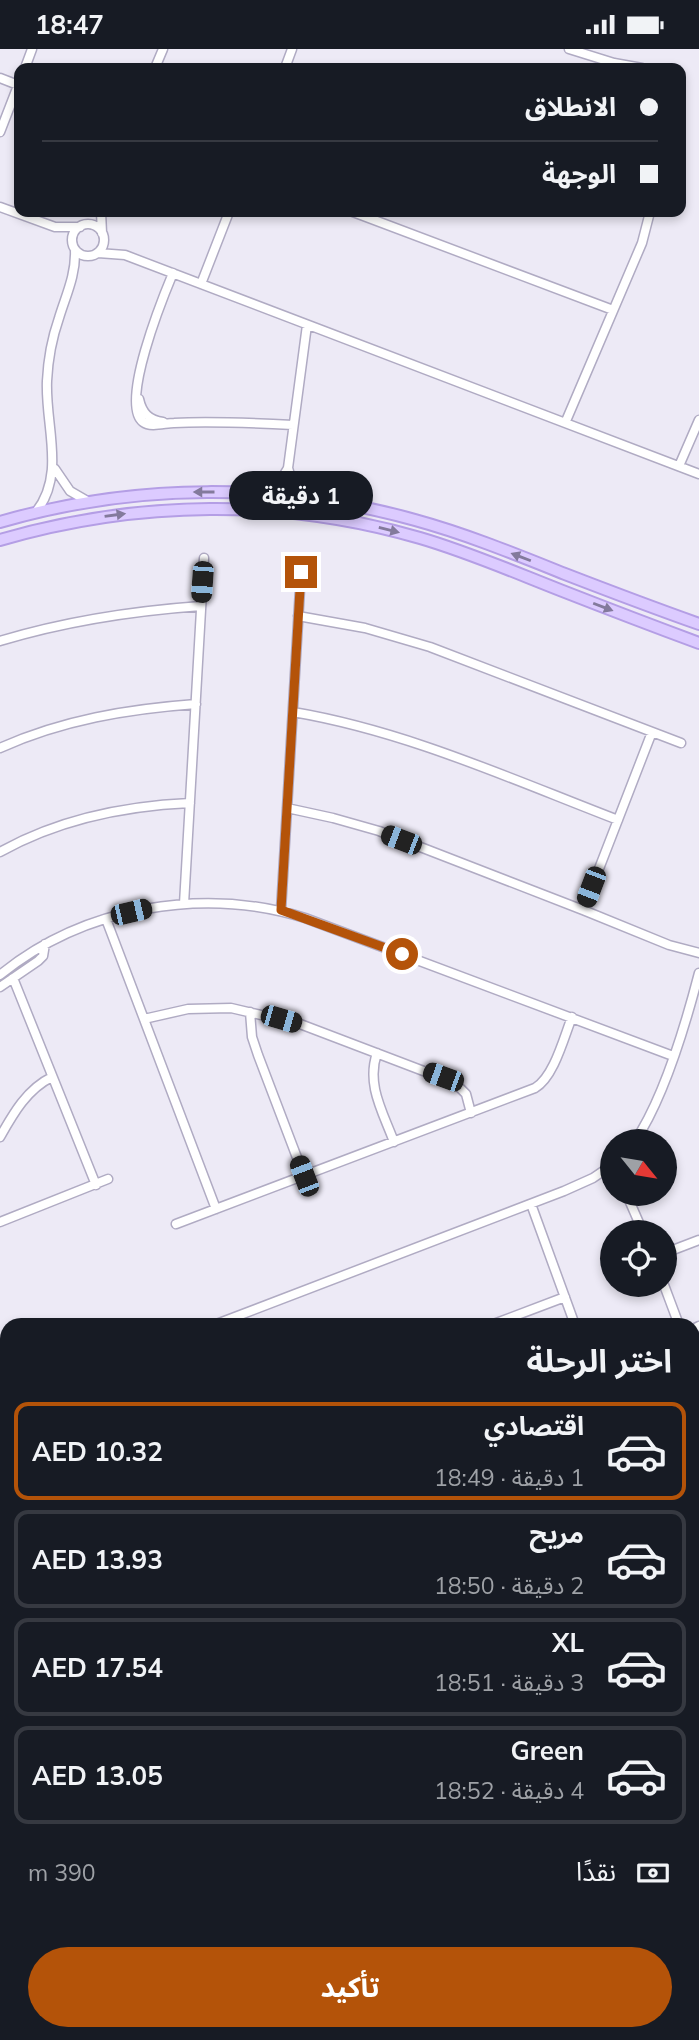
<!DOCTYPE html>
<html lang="ar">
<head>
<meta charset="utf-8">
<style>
	:root { --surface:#171b24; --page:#20242c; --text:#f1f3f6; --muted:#9ea1a6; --line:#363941; --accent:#b45309 }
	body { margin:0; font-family:Mulish,"Noto Sans Arabic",sans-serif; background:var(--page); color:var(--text); direction:rtl; height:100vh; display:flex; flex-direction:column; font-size:26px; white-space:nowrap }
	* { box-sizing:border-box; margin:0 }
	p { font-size:23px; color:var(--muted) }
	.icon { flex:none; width:38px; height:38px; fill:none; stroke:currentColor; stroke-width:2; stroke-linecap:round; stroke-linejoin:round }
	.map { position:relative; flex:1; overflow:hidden; direction:ltr }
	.sheet { position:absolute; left:0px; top:1269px; width:700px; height:723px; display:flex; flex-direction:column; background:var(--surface); border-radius:21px 21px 0 0; box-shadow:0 4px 10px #0003; direction:rtl }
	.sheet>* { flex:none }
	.banner { position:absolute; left:14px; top:14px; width:672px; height:154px; border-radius:14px; box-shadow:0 4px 10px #0003; direction:rtl; display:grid; align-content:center; height:154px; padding:0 28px; background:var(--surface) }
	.needle { width:46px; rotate:120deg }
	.buttons { position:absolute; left:600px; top:1080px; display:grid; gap:14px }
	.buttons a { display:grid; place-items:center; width:77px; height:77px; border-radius:50%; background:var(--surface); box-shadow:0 4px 10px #0003; font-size:35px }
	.end { position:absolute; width:32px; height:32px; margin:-16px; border:9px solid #b45309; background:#fff; box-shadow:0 0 0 4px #fff }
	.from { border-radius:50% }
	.bubble { position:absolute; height:49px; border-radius:24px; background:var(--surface); box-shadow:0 4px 10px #0003; font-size:23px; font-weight:700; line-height:49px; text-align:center; direction:rtl }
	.car { position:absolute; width:21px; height:42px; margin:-21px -10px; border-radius:9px; box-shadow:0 0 5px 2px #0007; background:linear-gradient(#222 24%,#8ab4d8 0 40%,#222 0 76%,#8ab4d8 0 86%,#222 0) }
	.banner b { display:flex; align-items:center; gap:24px; height:66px; font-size:26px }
	.banner b+b { border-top:2px solid var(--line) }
	.banner i { width:18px; height:18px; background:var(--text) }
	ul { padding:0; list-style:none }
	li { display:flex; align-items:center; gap:21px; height:98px; margin:0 14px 10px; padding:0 14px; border:4px solid var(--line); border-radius:14px }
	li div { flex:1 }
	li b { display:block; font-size:26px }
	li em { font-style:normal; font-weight:700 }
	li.current { border-color:var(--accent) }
	li>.icon { width:63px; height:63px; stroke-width:1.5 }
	h2 { padding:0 28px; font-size:32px; line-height:84px }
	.pay { display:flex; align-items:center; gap:18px; height:77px; padding:0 28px; font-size:26px }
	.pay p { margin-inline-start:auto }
	.action { display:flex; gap:14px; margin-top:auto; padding:14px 28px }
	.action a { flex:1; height:80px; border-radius:42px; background:var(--accent); color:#fff; font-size:28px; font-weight:700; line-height:80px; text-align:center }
	.status { display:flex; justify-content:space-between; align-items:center; height:49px; padding:0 35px; background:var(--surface); direction:ltr }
	.status svg { height:19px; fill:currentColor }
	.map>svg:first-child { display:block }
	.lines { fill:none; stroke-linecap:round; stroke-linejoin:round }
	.street-casing { stroke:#b0abc3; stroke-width:11 }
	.secondary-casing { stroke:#b49ee5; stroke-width:14 }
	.street { stroke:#fff; stroke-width:8 }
	.secondary { stroke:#dccbff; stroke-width:10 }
	.oneway { fill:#837a9c }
	.route { stroke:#b45309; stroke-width:9 }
</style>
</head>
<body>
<div class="status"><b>18:47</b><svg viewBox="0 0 49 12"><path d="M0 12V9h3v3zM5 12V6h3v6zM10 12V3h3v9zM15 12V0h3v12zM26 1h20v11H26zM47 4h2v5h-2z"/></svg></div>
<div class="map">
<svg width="699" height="1991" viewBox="0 0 699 1991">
	<rect width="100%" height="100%" fill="#edeaf6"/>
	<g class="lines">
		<defs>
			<path id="street" d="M569,0L614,14L642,19
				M25,19L32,0
				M155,19L163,0
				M285,19L292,0
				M0,29L18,36
				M0,83L19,34
				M0,158L55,178H80
				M101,163L102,184
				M353,163L613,261
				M72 191a16 16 0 1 1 32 0a16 16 0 1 1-32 0Z
				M98,204L125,206L699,425
				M173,224C163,248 119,356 143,373C151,379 165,374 174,374C214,372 254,374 293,376
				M201,235L229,163
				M139,350C142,364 149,371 163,373
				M566,372L642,194L650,163
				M679,417L699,371
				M288,419L294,439L304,449
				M55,420L70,442L89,453
				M266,445L277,437L288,419L307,276
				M36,463C66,425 45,377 47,332C48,311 52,289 59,269C66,246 76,226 75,201
				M298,567L365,579L430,598L681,694
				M0,592C66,572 132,562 201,557
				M293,663C406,682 511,730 618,771
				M0,699C62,671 128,660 196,655
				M287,759L333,769L379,782L583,861L669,896L699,904
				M0,803C59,770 123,757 190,754
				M184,855L204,509
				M281,861L301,523
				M583,861L652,683
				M106,870L216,1160
				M0,926C83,858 203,837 305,869L673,1007
				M13,929L96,1136
				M0,938L38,912L43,907L45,895
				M250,963L252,988L258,1006L304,1127
				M144,970L188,960L231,959L300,975L455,1034L466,1045L471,1064
				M377,1004C366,1036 383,1063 394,1093
				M0,1088C13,1065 27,1040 52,1028
				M635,1092C664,1049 686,974 699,924
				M626,1144L643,1183
				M531,1155L575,1276
				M0,1173L108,1130
				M176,1175L535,1039C554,1028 564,988 572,968
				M665,1204L699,1191
				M664,1236L679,1276
				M214,1276L564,1142L593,1129L612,1116
				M491,1276L565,1248
				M693,1280L699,1277
				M693,1311L699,1327
				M0,1365L7,1362
				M0,1479L7,1476
				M0,1586L7,1582
				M0,1691L7,1687
				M0,1795L7,1792
				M409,1984L412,1991"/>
			<path id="secondary" d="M0,473C134,434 280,433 415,471C466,485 515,505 565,525C609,542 654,559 699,575
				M0,491C137,451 283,449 420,489C468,503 514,523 560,541C606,559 653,577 699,594
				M693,1607L699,1604
				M693,1628L699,1626
				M0,1899L7,1895
				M0,1917L7,1914"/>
		</defs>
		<use href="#street" class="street-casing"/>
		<use href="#secondary" class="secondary-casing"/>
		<use href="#street" class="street"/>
		<use href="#secondary" class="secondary"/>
	</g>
	<defs><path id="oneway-solid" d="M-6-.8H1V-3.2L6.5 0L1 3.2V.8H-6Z" transform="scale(1.75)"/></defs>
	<g class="oneway">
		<use href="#oneway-solid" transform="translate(204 443) rotate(180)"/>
		<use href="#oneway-solid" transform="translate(115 466) rotate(-8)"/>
		<use href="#oneway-solid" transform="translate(389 481) rotate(14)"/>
		<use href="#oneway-solid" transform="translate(521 508) rotate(-159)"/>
		<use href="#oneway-solid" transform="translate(603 558) rotate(21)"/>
	</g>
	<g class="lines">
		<path class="route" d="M301,523L281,861L402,905"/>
	</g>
</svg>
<div class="buttons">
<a><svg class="needle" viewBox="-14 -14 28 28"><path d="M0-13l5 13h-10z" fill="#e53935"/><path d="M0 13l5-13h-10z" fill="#9ea1a6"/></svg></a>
<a><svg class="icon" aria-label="locate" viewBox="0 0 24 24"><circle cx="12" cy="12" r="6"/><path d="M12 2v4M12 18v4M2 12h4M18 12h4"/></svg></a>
</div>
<i class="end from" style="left:402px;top:905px"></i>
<i class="end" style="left:301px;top:523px"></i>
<div class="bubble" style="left:229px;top:422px;width:144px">1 دقيقة</div>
<i class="car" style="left:202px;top:533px;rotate:184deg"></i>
<i class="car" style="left:401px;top:791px;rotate:291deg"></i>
<i class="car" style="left:591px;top:838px;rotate:201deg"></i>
<i class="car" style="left:131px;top:863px;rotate:77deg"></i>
<i class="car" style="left:281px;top:970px;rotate:106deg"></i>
<i class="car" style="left:443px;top:1028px;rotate:290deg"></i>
<i class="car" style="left:304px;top:1127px;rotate:339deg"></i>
<div class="banner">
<b><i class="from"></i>الانطلاق</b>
<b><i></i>الوجهة</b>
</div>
<section class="sheet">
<h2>اختر الرحلة</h2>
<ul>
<li class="current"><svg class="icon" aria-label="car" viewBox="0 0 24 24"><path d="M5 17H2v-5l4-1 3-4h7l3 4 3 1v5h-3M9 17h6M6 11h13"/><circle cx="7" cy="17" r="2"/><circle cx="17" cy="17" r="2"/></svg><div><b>اقتصادي</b><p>1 دقيقة · 18:49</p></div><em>AED 10.32</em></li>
<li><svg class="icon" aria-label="car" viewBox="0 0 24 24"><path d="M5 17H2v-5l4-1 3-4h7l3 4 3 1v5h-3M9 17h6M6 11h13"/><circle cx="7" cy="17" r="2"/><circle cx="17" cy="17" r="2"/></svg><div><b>مريح</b><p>2 دقيقة · 18:50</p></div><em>AED 13.93</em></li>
<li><svg class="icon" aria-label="car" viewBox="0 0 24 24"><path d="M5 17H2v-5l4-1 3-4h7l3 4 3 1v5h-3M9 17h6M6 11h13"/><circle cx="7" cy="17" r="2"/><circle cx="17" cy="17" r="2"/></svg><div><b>XL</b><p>3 دقيقة · 18:51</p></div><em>AED 17.54</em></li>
<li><svg class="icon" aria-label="car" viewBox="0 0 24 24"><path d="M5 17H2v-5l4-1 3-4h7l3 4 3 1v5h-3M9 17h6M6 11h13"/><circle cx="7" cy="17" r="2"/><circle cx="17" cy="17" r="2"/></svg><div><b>Green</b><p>4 دقيقة · 18:52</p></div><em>AED 13.05</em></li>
</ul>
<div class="pay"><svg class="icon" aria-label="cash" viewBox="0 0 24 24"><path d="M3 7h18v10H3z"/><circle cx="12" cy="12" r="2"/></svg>نقدًا<p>390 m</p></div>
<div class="action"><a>تأكيد</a></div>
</section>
</div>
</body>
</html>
